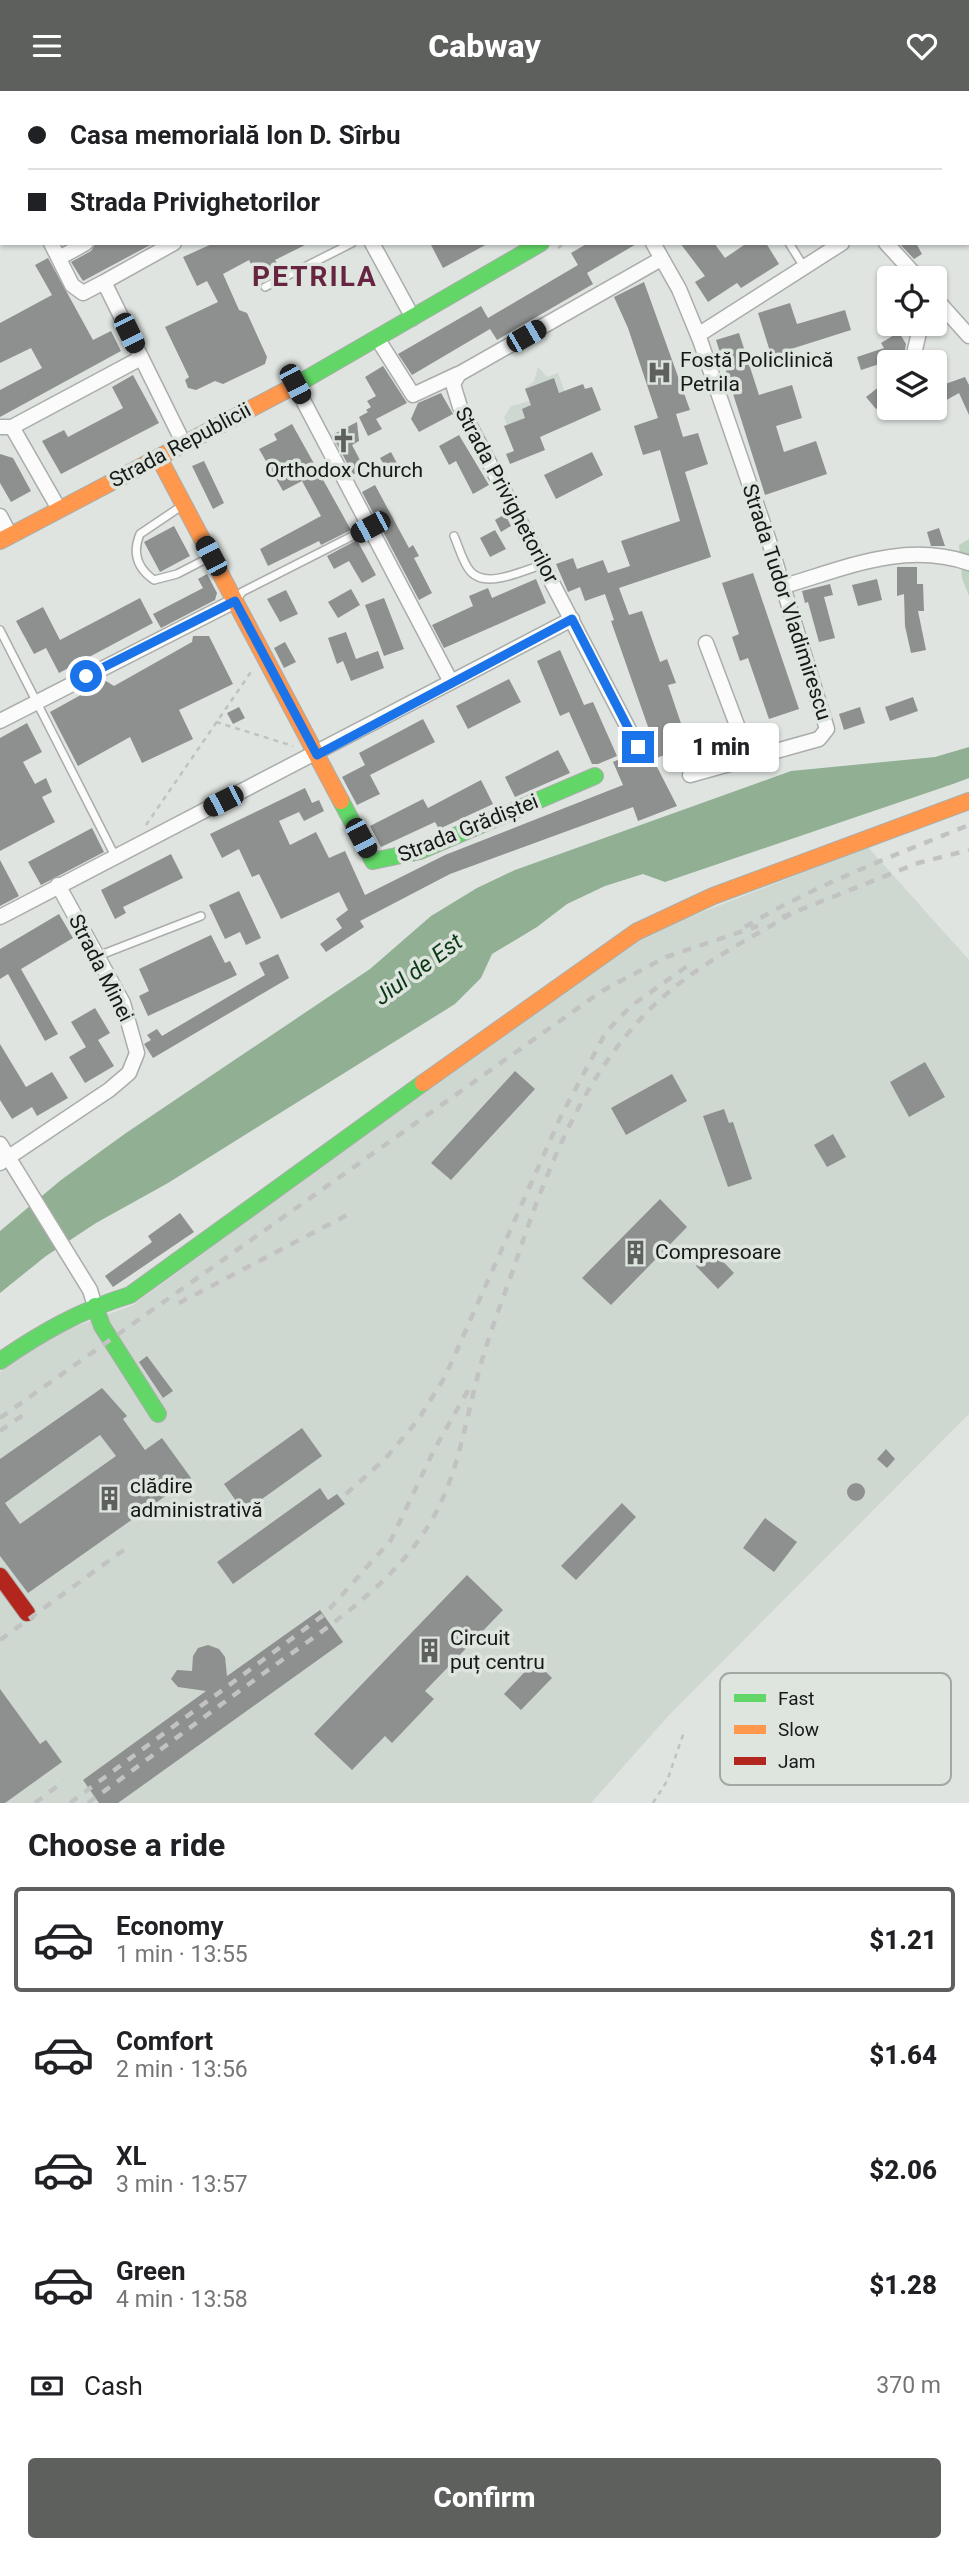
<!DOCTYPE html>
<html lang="en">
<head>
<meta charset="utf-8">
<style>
	:root { --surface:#fff; --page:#f6f6f6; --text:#202124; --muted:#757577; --line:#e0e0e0; --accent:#5d605d }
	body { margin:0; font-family:Roboto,sans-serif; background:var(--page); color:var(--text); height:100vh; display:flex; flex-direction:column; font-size:26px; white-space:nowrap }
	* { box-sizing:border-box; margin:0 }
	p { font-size:23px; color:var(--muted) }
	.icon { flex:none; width:38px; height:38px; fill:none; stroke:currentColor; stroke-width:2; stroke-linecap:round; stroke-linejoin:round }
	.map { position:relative; height:1712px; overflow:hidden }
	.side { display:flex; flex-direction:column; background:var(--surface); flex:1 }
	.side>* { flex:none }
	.top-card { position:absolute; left:0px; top:0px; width:970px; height:154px; box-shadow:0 2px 5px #0004; display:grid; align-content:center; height:154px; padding:0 28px; background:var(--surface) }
	.tools { position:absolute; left:877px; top:175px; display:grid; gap:14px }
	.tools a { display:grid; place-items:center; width:70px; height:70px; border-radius:7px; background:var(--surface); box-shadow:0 2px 5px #0004; font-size:35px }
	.end { position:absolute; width:32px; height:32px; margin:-16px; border:9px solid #1a73e8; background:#fff; box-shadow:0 0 0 4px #fff }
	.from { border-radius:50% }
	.bubble { position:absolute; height:49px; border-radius:7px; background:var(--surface); box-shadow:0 2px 5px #0004; font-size:23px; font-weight:800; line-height:49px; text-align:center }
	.car { position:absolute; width:21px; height:42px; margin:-21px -10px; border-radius:9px; box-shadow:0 0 5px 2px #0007; background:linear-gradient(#222 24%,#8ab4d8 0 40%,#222 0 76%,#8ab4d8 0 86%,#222 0) }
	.top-card b { display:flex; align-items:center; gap:24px; height:66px; font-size:26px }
	.top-card b+b { border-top:2px solid var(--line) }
	.top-card i { width:18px; height:18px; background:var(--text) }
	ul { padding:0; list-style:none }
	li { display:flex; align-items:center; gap:21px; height:105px; margin:0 14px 10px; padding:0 14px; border:4px solid transparent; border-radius:7px }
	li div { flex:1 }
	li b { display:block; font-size:26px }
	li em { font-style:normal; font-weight:800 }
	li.active { border-color:var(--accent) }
	li>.icon { width:63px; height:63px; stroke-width:1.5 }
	h2 { padding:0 28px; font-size:32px; line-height:84px }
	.pay { display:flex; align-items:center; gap:18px; height:77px; padding:0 28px; font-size:26px }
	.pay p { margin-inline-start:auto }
	.primary-button { display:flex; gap:14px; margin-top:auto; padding:14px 28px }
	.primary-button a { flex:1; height:80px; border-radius:7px; background:var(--accent); color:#fff; font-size:28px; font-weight:800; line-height:80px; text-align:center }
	header { display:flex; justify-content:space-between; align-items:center; height:91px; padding:0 28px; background:var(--accent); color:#fff; font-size:32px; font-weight:800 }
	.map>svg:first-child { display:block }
	.built { fill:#cfd8d0 }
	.green { fill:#bdd2bf }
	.water { fill:#91af93 }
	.building { fill:#8d908e; fill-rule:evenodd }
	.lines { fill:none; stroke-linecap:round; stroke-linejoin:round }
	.lane-casing { stroke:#aaadaa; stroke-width:10 }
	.street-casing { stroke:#aaadaa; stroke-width:17 }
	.fast-casing { stroke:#aaadaa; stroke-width:18 }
	.slow-casing { stroke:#aaadaa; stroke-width:18 }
	.jam-casing { stroke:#aaadaa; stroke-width:18 }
	.path { stroke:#c0c1c1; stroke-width:2.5; stroke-dasharray:5 5; stroke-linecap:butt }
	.lane { stroke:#fafbfa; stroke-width:7 }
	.street { stroke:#fafbfa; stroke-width:14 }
	.fast { stroke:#63d668; stroke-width:16 }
	.slow { stroke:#ff974d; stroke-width:16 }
	.jam { stroke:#b3261e; stroke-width:16 }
	.rail { stroke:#c1c2c1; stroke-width:4.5; stroke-dasharray:9 9; stroke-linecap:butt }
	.route { stroke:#1a73e8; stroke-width:9 }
	.labels { text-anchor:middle; stroke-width:7; stroke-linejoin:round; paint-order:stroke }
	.poi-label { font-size:21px; fill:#171917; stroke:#dee5df; text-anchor:start }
	.street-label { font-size:21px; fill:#171917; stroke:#dee5df }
	.water-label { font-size:23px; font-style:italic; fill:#093813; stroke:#dee5df }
	.district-label { font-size:28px; font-weight:bold; letter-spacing:2px; fill:#672541; stroke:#dee5df }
	.key { fill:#dee5df; stroke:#a2a8a3; stroke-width:2 }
	.key-label { font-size:19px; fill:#171917 }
</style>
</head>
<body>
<header><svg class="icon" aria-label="menu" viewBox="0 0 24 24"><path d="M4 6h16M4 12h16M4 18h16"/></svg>Cabway<svg class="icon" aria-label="heart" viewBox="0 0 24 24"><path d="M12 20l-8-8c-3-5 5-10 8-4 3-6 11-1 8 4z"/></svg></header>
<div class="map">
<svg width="969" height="1712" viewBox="0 0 969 1712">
	<rect width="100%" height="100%" fill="#dfe4e0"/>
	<path class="built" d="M538,276L547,286L558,282L576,331L515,354L504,326L511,315L533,309L525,297L534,290Z
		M868,756L969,869V1323L671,1622L591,1712H0V1281L45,1247L133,1214L597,874L644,844Z"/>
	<path class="green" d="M969,448V505L962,487L959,454Z"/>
	<path class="water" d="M969,656V687L953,693L665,791L643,783L605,795L567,813L537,836L492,863L481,887L455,913L168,1092L96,1132L46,1165L0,1202V1140L61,1089L126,1042L370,878L431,825L477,797L515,779L791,680L935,666Z"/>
	<path class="building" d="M96,152H154L83,190L71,171L91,160Z
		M214,152H309L275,169L277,172L256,183L249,169L223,183L239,219L247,222L267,266L265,273L223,293L215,290L196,299L188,297L185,289L189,286L165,236L218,211L207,190L197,195L183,166Z
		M430,152H489L443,177Z
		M588,152H638L587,182L593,193L497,249L490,238L412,284L398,263L481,215L488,227L578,174L571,162Z
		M680,152H714L725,167L747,152H766L779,173L741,197L737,192L708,211L695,191L705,185Z
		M899,152H916L922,163L914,168Z
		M48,167L93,249L111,240L121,260L0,326V299L42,277L31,257L0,272V232L52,204L35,174Z
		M644,191L690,319L676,323L683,346L698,342L708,373L685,381L711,466L619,497L629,524L642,520L660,571L667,568L676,592L668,594L689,656L653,668L677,715L638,730L633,716L450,783L360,830L364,836L326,861L320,853L342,837L336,828L348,819L339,801L281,828L259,783L252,786L239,758L222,767L210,743L305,697L312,712L319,709L324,720L304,730L299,721L279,730L290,754L316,741L329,767L345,760L365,804L445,764L623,694L613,671L631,663L642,665L654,653L611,530L614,529L605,503L585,510L580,496L568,501L556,473L573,467L577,478L603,469L608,482L630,475L621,450L680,430L660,359L643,364L636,342L634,335L658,327L628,237L614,206Z
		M790,212L797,233L845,219L851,239L791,258L795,269L784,273L781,264L772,267L758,222Z
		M899,241L906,253L904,265L861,279L857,266L884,257L881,252Z
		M739,242L759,304L792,294L802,327L776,335L784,361L816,350L827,383L765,404L716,249Z
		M383,275L407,312L376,328L382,338L368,345L359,326L368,321L366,319L371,316L367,310L376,305L365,286Z
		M133,284L159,332L61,383L42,350L64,339L68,346L123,317L112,296Z
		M965,286L969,294V324L959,302L934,316V297Z
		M554,287L559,302L583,293L585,298L592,296L601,319L540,346L545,359L510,373L506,363L514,360L504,335L525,327L522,318L531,314L525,298Z
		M889,288V326L880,315L876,318L866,306Z
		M441,302L453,323L419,341L411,328L418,312Z
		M357,331L359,350L352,354L361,371L362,382L353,383L332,344Z
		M292,333L351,439L321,454L319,450L268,475L260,458L321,425L302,390L283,400L259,358L277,349L274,343Z
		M459,344L489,394L473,403L456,370L449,374L439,355Z
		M391,361L400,378L390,384L380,367Z
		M592,361L603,384L556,408L544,384Z
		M0,363L13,367L31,400L11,411L0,392Z
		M204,370L224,412L213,418L192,375Z
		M375,394L409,457L413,454L419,465L414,467L432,502L419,509L362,401Z
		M505,423L511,435L501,441L495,429Z
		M174,435L190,465L160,481L144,451Z
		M939,437L945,455H931L927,441Z
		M495,439L506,458L490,466L480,447Z
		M357,449L376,484L362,492L349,470L334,478L327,465Z
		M897,476H917V493H923L924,520H918L926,559L911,562L905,535L904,503L897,505Z
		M753,482L799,618L769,628L748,567L740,570L732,546L739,543L722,492Z
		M207,483L217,502L215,509L161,537L153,523L203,497L198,488Z
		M536,488L546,512L444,557L432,534L473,515L469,505L488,497L492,507Z
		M877,488L882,509L858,515L852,494Z
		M830,493L833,504L824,506L835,547L819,551L808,511L805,512L802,500Z
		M351,498L360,514L338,527L328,511Z
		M286,499L298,523L280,531L267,508Z
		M140,507L153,532L59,582L46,557L34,563L16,530L43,516L60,549Z
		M384,507L404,558L384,565L365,514Z
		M346,541L356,568L378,560L384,577L351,590L343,570L337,573L328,547Z
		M193,545H209L233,593L179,619L193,648L142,672L130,646L78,675L50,621L106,590L114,595L192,551Z
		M285,551L296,571L284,577L274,557Z
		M560,559L584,614L593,611L617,665L598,673H592L569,621L560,625L537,570Z
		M509,588L521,611L468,638L456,615Z
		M913,606L918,620L890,630L885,616Z
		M239,616L245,627L233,633L227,622Z
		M860,616L865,632L844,639L839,623Z
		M423,628L435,651L370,684L380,703L357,714L342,686L365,674L359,662Z
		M27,632L42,661L23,671L35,693L46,687L52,701L42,706L55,731L0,760V647Z
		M558,659L570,682L515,706L505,686Z
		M481,689L493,713L439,738L435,731L381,756L370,735L423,708L428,717Z
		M92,737L104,761L41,794L28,771Z
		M171,763L183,787L123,816L126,822L115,828L101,799Z
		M0,769L19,805L0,815Z
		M239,800L261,847L246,854L240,841L225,848L209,814Z
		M59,823L73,847L21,878L58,943L45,950L8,883L0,888V858Z
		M211,844L225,872L230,870L237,884L148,925L139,905L149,900L139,878Z
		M278,863L289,887L153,967L144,953L151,949L147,944L157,938L162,945L265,884L259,872Z
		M95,917L110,942L98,949L114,975L85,992L69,966L86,956L71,931Z
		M0,953L26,996L52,981L68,1007L37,1025L32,1016L12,1028L0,1009Z
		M925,971L945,1006L909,1026L890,991Z
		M515,980L535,998L451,1089L431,1072Z
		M672,983L687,1010L626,1044L611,1017Z
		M724,1018L729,1032L733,1031L752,1088L728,1096L703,1025Z
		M833,1043L846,1066L827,1076L814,1054Z
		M660,1108L687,1136L611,1214L582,1187Z
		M180,1122L194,1141L113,1196L105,1185L152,1151L148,1145Z
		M712,1159L734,1182L718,1198L696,1175Z
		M147,1265L173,1300L163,1307L139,1271Z
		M102,1297L127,1325L123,1328L145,1359L162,1347L191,1387L28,1502L0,1465V1368ZM100,1344L116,1365L20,1433L5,1412Z
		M302,1337L322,1365L244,1421L224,1393Z
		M886,1358L895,1368L887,1377L877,1368Z
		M847 1401a9 9 0 1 1 18 0a9 9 0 1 1-18 0Z
		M320,1397L328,1409L337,1403L345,1413L233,1493L217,1471Z
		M622,1412L636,1426L576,1489L561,1475Z
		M765,1427L797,1451L774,1481L743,1457Z
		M467,1484L503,1519L425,1600L434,1608L392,1652L385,1645L352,1679L314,1643Z
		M320,1519L343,1551L118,1712H99L83,1689L206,1600L178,1596L171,1588L177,1579L192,1580L193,1565L198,1557L208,1554L219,1558L225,1566L227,1585Z
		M535,1570L552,1587L521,1619L504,1603Z
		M0,1598L40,1653L46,1649L62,1671L5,1712H0Z"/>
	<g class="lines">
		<defs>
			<path id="lane" d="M930,2L933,0
				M789,152L804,176
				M265,196L352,152
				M183,414L140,443C132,462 137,477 154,489L177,483L210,466
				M454,445C459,456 463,473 471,481C487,498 524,479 542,474
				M238,507L242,501L370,436
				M0,539L115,765
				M98,865L201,825"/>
			<path id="street" d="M288,0L290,2
				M477,0L478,2
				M598,0L599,2
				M673,0V2
				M36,2L39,0
				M150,2L157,0
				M334,2L337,0
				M451,2L454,0
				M0,21L2,20
				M0,68L2,72
				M968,70L969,69
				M0,84L2,83
				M51,152L72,194L83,202L104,191L184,353
				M372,152L413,227
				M653,152L679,198L700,249L768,447L827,638L819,648L690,684
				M886,152L918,187
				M59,167L86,152
				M104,191L174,152
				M934,206L969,245
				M698,244L842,152
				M377,247L413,304L458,283
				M913,267L921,233
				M295,294L451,591
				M0,336H12L59,418
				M12,336L141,267
				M0,425L10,444
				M784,495C846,477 904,450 969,472
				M706,552L749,666
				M0,630L235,510
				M638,656L460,316L453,293L459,283L661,168
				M0,826L572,528
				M0,1053L90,1199L95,1215
				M0,1072L109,999L129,982L137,962L123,912L58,794"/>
			<path id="fast" d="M294,295L541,152
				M341,710L373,770L420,760L595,685
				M95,1215L102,1235L158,1323
				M0,1270C42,1241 81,1219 130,1204L423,992"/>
			<path id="slow" d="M159,367L341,710
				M0,450L294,295
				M423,992L636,841L713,805L969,710"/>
			<path id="jam" d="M744,2L746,0
				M0,1485L27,1522"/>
		</defs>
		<use href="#lane" class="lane-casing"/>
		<use href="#street" class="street-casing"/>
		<use href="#fast" class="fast-casing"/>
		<use href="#slow" class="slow-casing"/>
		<use href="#jam" class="jam-casing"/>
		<path class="path" d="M717,2L719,0
			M558,157L565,152
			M216,631L293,655
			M146,734L253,578
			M653,1712L667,1690L684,1641"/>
		<use href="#lane" class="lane"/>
		<use href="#street" class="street"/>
		<use href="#fast" class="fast"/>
		<use href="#slow" class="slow"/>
		<use href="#jam" class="jam"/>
		<path class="rail" d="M782,826L918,772L969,759
			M745,836C815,794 893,765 969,734
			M179,1212L347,1124
			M0,1327L602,900L666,866L758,835
			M0,1340L26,1322
			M346,1403L385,1368L418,1329L445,1286L561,1025L606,941L631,915L693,871
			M0,1549L125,1458
			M35,1712L64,1690
			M70,1712L325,1523L391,1449L434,1359L471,1294
			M88,1712C147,1669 205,1625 264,1582C322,1540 388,1498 427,1437C458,1388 464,1335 479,1280C488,1246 501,1213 513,1179C547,1078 586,970 671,899C707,869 751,847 791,823"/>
	</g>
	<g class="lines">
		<path class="route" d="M86,585L235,510L317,664L572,528L638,656"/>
	</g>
	<defs>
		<symbol id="hospital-bare" viewBox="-9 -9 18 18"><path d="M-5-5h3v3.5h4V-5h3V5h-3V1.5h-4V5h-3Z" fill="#5d605d" stroke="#dee5df" stroke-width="2.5" paint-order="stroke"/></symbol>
		<symbol id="church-bare" viewBox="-9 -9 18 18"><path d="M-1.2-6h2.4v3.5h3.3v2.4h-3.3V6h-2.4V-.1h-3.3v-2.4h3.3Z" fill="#5d605d" stroke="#dee5df" stroke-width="2.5" paint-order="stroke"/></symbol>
		<symbol id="building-bare" viewBox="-9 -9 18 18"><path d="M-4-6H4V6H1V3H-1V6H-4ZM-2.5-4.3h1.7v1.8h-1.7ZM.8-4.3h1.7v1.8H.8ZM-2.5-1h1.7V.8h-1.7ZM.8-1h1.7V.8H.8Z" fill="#5d605d" stroke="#dee5df" stroke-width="2.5" paint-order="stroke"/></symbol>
	</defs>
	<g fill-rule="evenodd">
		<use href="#hospital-bare" x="642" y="264" width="35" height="35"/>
		<use href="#church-bare" x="326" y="332" width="35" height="35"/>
		<use href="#building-bare" x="618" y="1144" width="35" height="35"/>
		<use href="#building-bare" x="92" y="1390" width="35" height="35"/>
		<use href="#building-bare" x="412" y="1542" width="35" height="35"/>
	</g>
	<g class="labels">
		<g class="poi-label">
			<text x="680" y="276">Fostă Policlinică<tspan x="680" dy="24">Petrila</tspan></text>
			<text x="344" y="386" text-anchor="middle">Orthodox Church</text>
			<text x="655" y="1168">Compresoare</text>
			<text x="130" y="1402">clădire<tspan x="130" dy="24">administrativă</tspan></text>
			<text x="450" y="1554">Circuit<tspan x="450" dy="24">puț centru</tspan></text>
		</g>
		<g class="street-label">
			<text transform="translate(180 354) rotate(-28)" y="7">Strada Republicii</text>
			<text transform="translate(507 404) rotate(62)" y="7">Strada Privighetorilor</text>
			<text transform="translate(787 511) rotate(72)" y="7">Strada Tudor Vladimirescu</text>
			<text transform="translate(468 737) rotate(-22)" y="7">Strada Grădiștei</text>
			<text transform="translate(101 877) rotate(63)" y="7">Strada Minei</text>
		</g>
		<g class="water-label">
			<text transform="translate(418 878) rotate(-36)" y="8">Jiul de Est</text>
		</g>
		<g class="district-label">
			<text x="315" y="195">PETRILA</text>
		</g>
	</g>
	<rect x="720" y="1582" width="231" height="112" rx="10" class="key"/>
	<rect x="734" y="1603" width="32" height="8" fill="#63d668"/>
	<rect x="734" y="1634" width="32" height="9" fill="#ff974d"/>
	<rect x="734" y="1666" width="32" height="8" fill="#b3261e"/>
	<g class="key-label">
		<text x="778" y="1614">Fast</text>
		<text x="778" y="1645">Slow</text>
		<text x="778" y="1677">Jam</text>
	</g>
</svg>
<div class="tools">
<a><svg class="icon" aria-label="locate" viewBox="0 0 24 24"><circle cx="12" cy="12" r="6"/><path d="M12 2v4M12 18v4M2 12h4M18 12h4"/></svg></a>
<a><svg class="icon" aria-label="layers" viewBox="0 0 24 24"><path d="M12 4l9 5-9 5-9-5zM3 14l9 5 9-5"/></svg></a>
</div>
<i class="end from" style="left:86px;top:585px"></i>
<i class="end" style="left:638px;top:656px"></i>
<div class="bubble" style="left:663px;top:632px;width:116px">1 min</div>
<i class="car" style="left:129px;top:242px;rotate:154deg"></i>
<i class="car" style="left:526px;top:245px;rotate:60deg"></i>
<i class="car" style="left:295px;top:293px;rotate:152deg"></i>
<i class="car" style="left:370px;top:436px;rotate:242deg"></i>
<i class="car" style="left:211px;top:465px;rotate:332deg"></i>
<i class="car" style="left:223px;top:710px;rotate:243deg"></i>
<i class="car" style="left:361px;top:747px;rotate:152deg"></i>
<div class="top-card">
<b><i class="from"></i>Casa memorială Ion D. Sîrbu</b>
<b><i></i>Strada Privighetorilor</b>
</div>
</div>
<section class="side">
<h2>Choose a ride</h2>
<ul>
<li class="active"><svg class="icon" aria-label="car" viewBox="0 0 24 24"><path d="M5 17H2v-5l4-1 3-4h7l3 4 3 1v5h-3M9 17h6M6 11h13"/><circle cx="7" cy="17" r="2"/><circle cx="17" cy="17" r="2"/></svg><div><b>Economy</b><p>1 min · 13:55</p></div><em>$1.21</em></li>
<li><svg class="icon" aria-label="car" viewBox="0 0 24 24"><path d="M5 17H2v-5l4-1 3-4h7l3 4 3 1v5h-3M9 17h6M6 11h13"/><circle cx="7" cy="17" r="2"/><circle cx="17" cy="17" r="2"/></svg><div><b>Comfort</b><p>2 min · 13:56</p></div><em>$1.64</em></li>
<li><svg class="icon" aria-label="car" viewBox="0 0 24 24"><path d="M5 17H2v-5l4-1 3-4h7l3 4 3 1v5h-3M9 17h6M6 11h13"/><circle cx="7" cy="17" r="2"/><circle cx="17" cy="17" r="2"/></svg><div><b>XL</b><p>3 min · 13:57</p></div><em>$2.06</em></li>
<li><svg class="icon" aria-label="car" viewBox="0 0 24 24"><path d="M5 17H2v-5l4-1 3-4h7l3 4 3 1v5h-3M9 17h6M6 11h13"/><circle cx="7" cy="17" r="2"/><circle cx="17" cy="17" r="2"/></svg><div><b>Green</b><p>4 min · 13:58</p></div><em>$1.28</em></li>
</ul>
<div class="pay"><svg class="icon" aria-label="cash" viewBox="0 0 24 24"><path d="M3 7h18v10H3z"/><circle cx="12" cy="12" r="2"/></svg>Cash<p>370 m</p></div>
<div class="primary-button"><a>Confirm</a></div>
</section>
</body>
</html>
